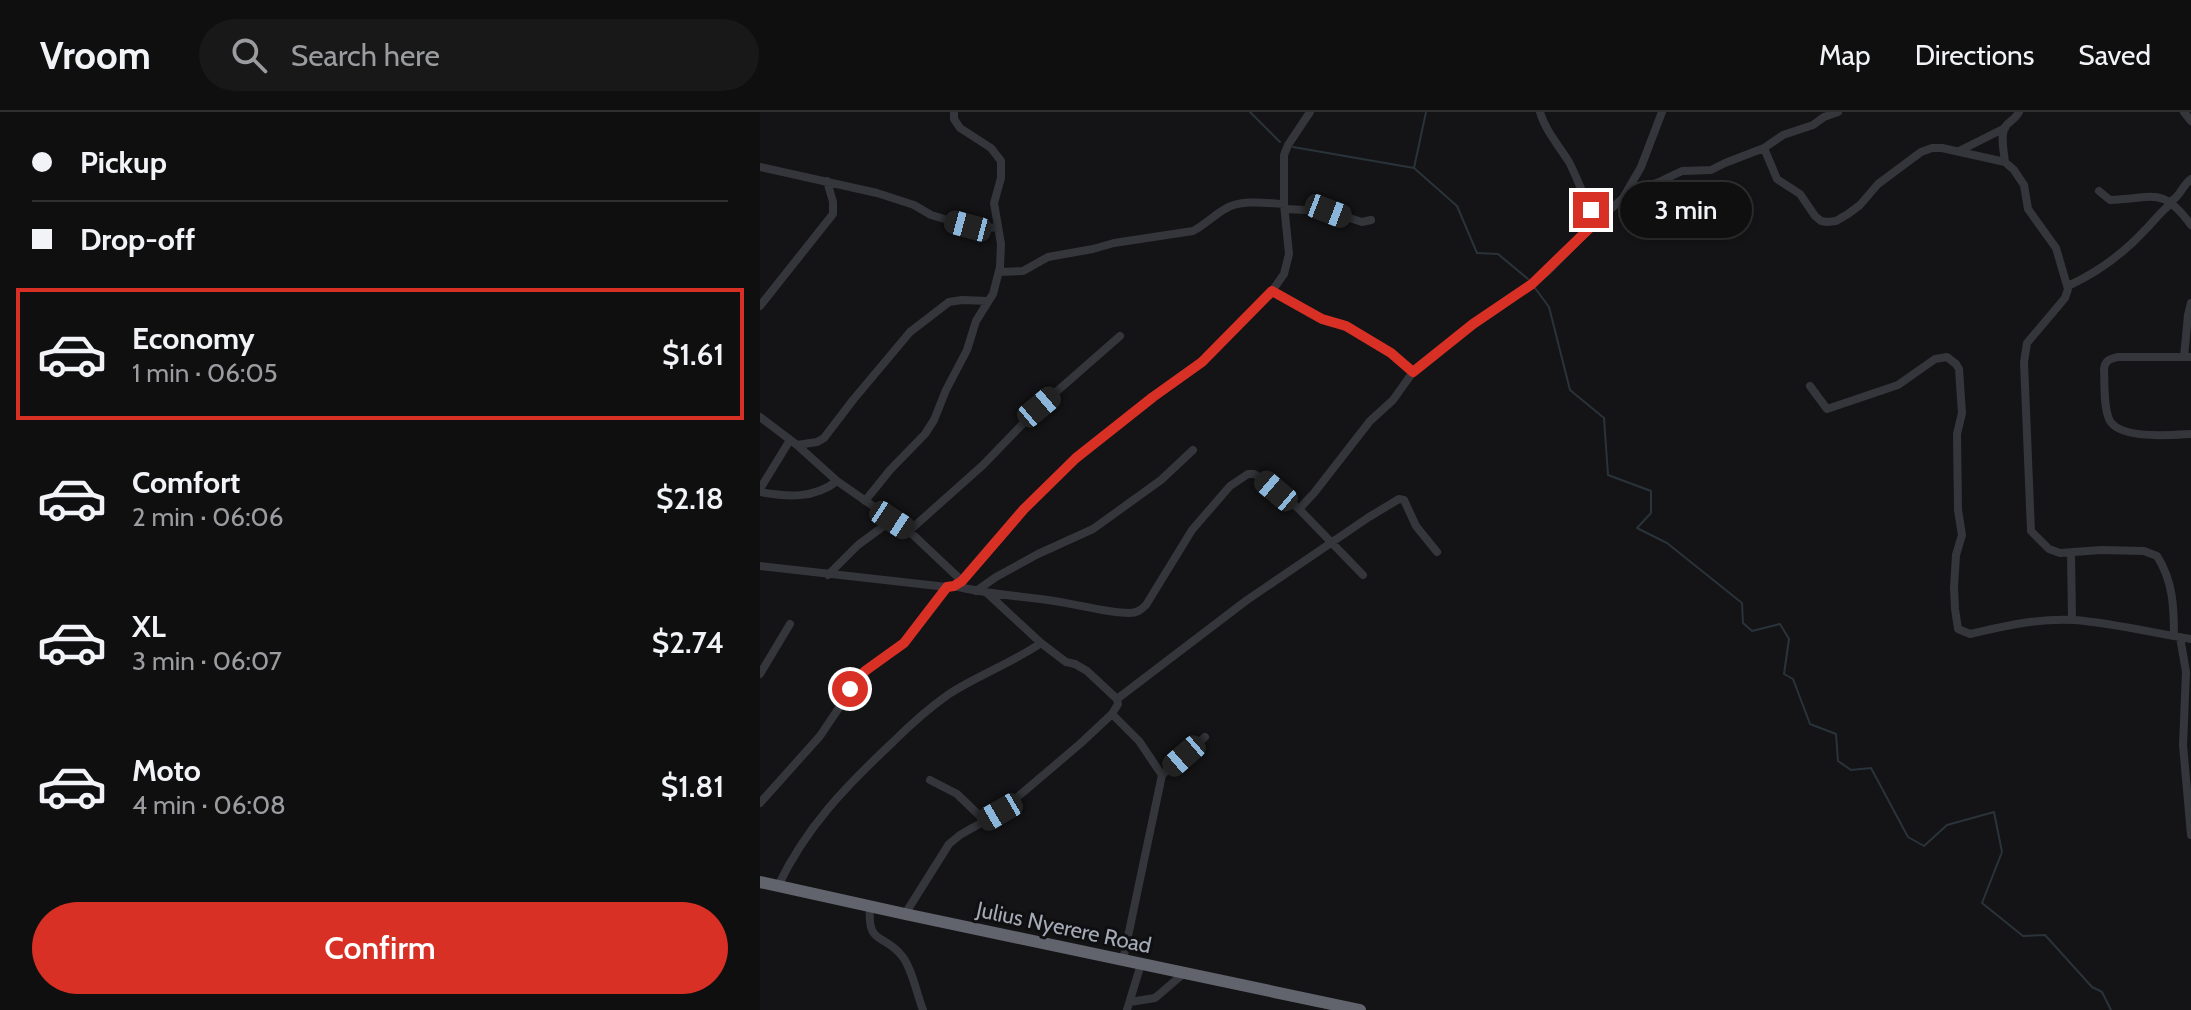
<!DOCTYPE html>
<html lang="en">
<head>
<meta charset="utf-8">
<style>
	:root { --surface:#0f0f10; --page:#181819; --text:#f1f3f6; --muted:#9b9c9f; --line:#2f2f30; --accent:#d93025 }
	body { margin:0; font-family:Cabin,sans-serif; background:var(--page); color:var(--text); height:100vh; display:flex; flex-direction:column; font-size:30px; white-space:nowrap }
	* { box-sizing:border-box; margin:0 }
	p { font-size:26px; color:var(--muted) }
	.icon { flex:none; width:44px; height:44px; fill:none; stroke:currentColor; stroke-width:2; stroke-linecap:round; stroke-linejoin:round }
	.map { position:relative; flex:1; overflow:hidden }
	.panel { display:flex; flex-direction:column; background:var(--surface); width:760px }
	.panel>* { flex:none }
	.top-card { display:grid; align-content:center; height:176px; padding:0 32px; background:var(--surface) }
	.end { position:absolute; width:36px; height:36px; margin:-18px; border:10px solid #d93025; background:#fff; box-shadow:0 0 0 4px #fff }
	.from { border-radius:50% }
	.bubble { position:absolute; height:56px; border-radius:28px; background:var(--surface); box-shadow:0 2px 6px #0004,0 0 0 2px var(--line); font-size:26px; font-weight:600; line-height:56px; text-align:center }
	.car { position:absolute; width:24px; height:48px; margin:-24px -12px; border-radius:10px; box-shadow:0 0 6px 2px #0007; background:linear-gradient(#222 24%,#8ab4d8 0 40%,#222 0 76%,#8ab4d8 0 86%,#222 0) }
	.top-card b { display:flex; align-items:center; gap:28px; height:76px; font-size:30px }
	.top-card b+b { border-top:2px solid var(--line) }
	.top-card i { width:20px; height:20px; background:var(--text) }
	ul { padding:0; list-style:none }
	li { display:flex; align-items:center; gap:24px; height:132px; margin:0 16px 12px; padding:0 16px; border:4px solid transparent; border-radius:0px }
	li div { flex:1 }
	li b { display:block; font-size:30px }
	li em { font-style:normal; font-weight:600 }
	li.active { border-color:var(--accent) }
	li>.icon { width:72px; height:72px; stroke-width:1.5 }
	.cta { display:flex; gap:16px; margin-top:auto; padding:16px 32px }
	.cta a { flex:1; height:92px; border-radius:48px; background:var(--accent); color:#fff; font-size:32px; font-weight:600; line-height:92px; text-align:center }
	header { display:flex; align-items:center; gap:48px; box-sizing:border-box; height:112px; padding:0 40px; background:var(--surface); border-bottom:2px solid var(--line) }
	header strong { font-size:38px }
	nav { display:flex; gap:44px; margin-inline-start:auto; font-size:28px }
	.search { width:560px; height:72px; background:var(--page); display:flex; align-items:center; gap:20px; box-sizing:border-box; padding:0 28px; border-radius:44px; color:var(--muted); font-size:30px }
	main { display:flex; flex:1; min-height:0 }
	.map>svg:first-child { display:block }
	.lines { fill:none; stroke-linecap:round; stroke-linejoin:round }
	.stream { stroke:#2a333a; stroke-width:2 }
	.minor { stroke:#35363b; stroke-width:8 }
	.highway { stroke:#61646c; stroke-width:12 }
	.route { stroke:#d93025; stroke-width:10 }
	.labels { text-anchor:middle; stroke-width:6; stroke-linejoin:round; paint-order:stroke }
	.street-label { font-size:22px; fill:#a5abb6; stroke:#0f0f11 }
</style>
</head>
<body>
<header>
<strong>Vroom</strong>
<div class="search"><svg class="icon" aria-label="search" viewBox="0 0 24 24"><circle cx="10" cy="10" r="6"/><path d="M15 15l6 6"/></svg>Search here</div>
<nav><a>Map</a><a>Directions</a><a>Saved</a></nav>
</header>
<main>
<section class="panel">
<div class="top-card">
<b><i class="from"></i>Pickup</b>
<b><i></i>Drop-off</b>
</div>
<ul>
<li class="active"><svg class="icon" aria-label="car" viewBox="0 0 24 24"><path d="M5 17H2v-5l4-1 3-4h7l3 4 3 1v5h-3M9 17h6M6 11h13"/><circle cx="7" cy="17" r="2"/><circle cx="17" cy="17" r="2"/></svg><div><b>Economy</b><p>1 min · 06:05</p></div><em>$1.61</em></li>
<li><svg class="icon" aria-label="car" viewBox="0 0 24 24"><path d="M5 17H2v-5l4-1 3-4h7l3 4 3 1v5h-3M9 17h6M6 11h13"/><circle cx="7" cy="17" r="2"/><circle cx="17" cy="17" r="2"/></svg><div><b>Comfort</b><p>2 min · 06:06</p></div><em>$2.18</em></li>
<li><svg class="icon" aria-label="car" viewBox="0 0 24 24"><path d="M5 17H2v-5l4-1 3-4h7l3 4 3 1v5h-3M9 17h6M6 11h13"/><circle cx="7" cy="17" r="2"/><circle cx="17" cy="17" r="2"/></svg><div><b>XL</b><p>3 min · 06:07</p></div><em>$2.74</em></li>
<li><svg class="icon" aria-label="car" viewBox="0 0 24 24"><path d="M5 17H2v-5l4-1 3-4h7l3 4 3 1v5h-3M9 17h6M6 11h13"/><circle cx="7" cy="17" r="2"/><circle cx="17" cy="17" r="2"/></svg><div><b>Moto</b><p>4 min · 06:08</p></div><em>$1.81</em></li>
</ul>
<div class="cta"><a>Confirm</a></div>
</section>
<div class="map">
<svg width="1431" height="898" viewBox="0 0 1431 898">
	<rect width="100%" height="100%" fill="#141416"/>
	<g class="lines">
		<path class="stream" d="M490,0L520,30
			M666,0L654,56L697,94L717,141L738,142L768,167
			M533,35L654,56
			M775,176L789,195L810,278L844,306L848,363L891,379V401L877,416L907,431L982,491L983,511L992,519L1020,512L1029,527L1024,562L1033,567L1050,612L1076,622L1078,649L1091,658L1111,656L1148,725L1164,734L1187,713L1234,700L1242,740L1222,791L1263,824L1285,823L1332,875L1342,880L1351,898"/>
		<path class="minor" d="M780,0C785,18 799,34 809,50C819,69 825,91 838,108
			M1424,0L1431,9
			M1004,36L1017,67L1040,82L1055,104L1061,109L1067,110L1076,109L1088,102L1100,93L1118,72L1161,40L1172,36H1182L1245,50L1254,58L1264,73L1268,97L1296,136L1308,177L1305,186L1267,231L1264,250L1271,419L1289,437L1300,441L1341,438L1384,439L1397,444C1413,469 1414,495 1414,524
			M1199,39L1245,16
			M1245,50C1244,40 1240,24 1245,15C1249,9 1256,7 1259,0
			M0,55L117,81L154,93L171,103L208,114L238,116
			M1339,79L1350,88C1393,87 1402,73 1431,113
			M863,86L881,55L902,0
			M1411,89C1421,84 1422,73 1431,67
			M525,97L568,99L602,110L611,108
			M239,160L263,159L288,145L333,137L354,131L433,119C445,113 454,103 465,97C481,87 506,91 524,92
			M1308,174C1336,161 1364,141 1385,118C1394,109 1402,98 1412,91
			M512,179L562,207L586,214L631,241L653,260
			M0,194L73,102V90L67,69
			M1424,245L1428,203L1431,191
			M1431,245H1358C1350,247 1345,248 1344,257C1345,272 1343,292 1349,307C1358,328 1411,323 1431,322
			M1050,274L1067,297L1138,273L1175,247L1187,245L1196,252L1199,257L1202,301L1197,322L1198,398L1202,423L1196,443L1194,475L1195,497L1198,517L1210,522C1244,514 1279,506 1314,508C1354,511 1392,521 1431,527
			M0,305L37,333L77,369L149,419L202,469
			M37,333L57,330L64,326L93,288L150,220L189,190L202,188L228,189
			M0,377L30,328
			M0,380C27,385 54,387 77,369
			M105,389L130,358L165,322L174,308L186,278L207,238L216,209L233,182L240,155L241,132L234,91L241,66V49L231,36L200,16L194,7V0
			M539,397L554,381L610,309L633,288L653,260L713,212L772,172L787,160L838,108L862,87L882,76L899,70L922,59L951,58L965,51L1004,36L1023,23L1053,13L1064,5L1078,0
			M149,419L223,353L279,295L360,224
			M1311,441L1312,508
			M0,454L187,475L194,474L202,469L264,397L316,346L393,285L442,250L512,179L524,162L529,142L524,92V43L528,33L550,0
			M68,463L98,433L132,408
			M194,474C227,482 260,484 294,489C317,492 346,501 369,501C377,501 381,498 386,493L432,418L470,374L488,362H494L501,366L539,397L603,463
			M216,479L236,465L278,442L333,417L401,368L433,338
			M227,481L281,531L306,550L315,552L327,559L357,587
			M1420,525L1426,560L1423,633L1431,723
			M0,562L30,512
			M352,602L379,629L402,663L363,848
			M402,663L445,625
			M170,668L197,682L225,709
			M0,691L60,624L97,569L114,552L144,531L187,475
			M18,774C46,715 86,674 133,630C150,613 169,596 189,582C218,563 252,551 281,531
			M110,795C107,834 124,821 142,844C152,856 157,883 163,898
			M145,802L189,732L200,723L240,700L321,631L352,602L358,592L357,587L487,488L609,405L639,387L644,388L656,414L677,440
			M370,890L395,886L423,862
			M367,898L381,852"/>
		<path class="highway" d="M0,770L145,802L600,898"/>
	</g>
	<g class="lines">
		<path class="route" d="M90,577L105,559L144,531L187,475L194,474L202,469L264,397L316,346L393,285L442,250L512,179L562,207L586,214L631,241L653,260L713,212L772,172L838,108L831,98"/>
	</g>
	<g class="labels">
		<g class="street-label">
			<text transform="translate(304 815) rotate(12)" y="8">Julius Nyerere Road</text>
		</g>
	</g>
</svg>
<i class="end from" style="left:90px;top:577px"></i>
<i class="end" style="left:831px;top:98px"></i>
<div class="bubble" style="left:860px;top:70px;width:132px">3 min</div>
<i class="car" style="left:568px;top:99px;rotate:111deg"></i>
<i class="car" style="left:208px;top:114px;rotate:285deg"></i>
<i class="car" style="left:279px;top:295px;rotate:50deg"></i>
<i class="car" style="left:516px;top:379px;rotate:310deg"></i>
<i class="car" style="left:132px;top:408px;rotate:123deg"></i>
<i class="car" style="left:424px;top:644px;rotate:229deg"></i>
<i class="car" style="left:240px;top:700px;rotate:240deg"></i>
</div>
</main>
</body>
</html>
